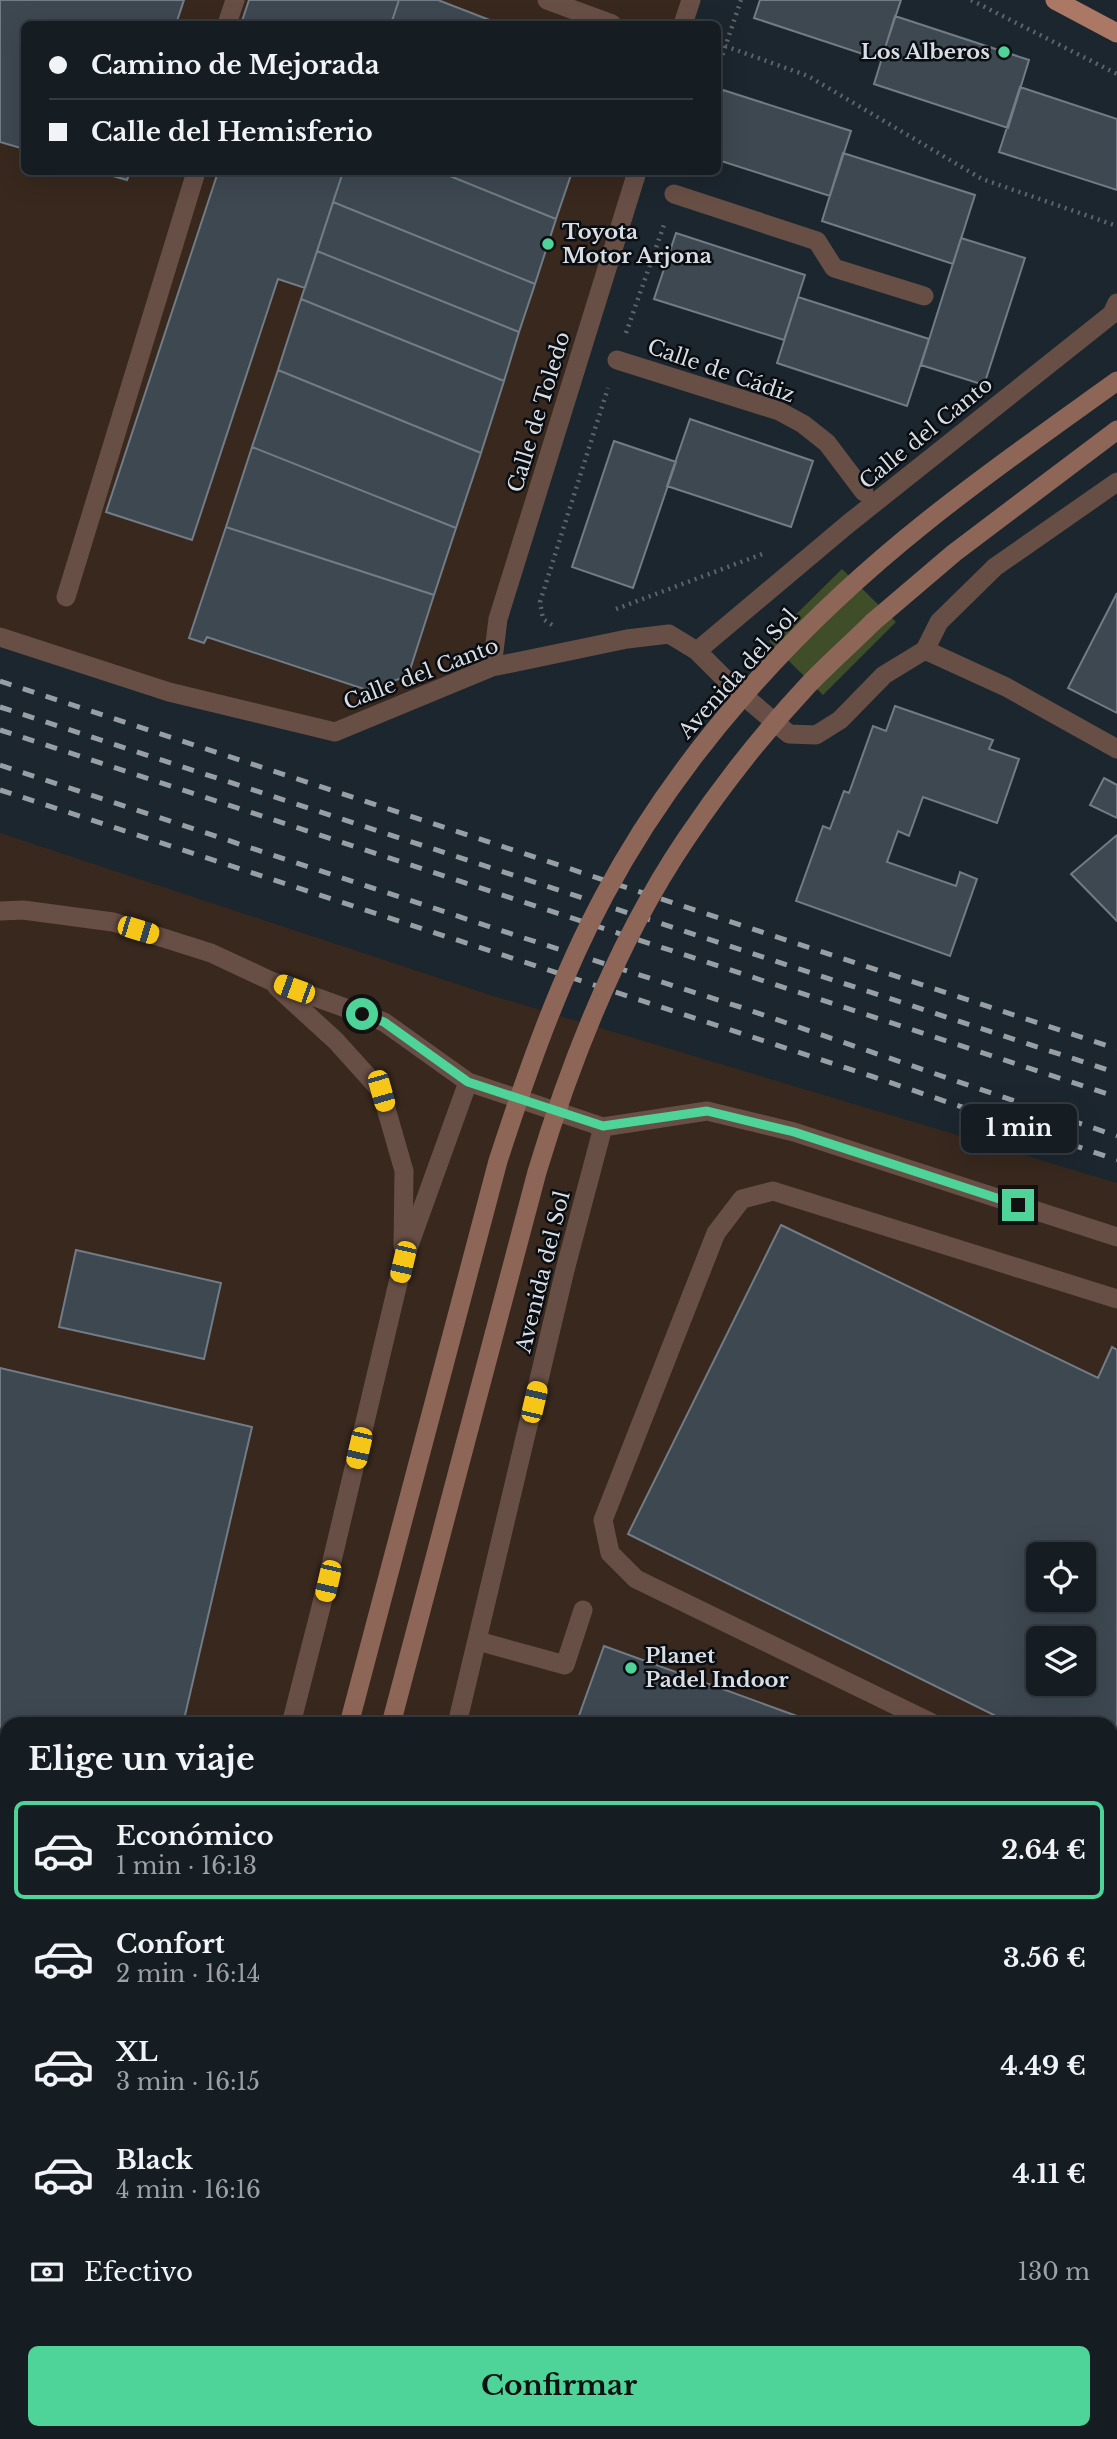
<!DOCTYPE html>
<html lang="es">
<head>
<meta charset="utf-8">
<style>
	:root { --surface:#151c22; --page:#1e252a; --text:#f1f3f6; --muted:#9da1a5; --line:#343a40; --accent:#4ed399 }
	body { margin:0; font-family:"Libre Baskerville",serif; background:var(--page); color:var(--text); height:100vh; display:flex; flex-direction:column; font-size:26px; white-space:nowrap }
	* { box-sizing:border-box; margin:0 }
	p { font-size:23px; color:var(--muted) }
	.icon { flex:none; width:38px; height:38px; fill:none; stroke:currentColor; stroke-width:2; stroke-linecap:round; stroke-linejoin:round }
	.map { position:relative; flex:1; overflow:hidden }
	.details { position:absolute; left:0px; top:1717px; width:1118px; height:723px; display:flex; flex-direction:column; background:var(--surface); border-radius:21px 21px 0 0; box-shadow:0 7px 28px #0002,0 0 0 2px var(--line) }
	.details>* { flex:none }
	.banner { position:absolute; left:21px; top:21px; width:700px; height:154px; border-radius:10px; box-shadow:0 7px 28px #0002,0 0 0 2px var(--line); display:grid; align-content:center; height:154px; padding:0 28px; background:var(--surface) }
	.buttons { position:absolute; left:1026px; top:1542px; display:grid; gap:14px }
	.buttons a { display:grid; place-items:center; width:70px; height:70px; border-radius:10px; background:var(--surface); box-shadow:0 7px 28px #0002,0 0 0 2px var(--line); font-size:35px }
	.end { position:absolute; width:32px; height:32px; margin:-16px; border:9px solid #4ed399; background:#111; box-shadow:0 0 0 4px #111 }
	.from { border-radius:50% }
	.bubble { position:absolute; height:49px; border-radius:10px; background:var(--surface); box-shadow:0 7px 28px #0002,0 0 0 2px var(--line); font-size:23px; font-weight:700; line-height:49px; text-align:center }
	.car { position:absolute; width:21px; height:42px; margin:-21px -10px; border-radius:9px; box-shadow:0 0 5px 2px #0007; background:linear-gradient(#f5c518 24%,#345 0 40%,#f5c518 0 76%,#345 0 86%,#f5c518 0) }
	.banner b { display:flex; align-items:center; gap:24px; height:66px; font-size:26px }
	.banner b+b { border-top:2px solid var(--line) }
	.banner i { width:18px; height:18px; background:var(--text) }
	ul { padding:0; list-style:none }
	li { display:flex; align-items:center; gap:21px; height:98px; margin:0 14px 10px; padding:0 14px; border:4px solid transparent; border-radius:10px }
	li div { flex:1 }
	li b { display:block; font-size:26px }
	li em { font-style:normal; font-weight:700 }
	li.active { border-color:var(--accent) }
	li>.icon { width:63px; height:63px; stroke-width:1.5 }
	h2 { padding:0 28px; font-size:32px; line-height:84px }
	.pay { display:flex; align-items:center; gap:18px; height:77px; padding:0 28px; font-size:26px }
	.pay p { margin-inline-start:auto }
	.primary-button { display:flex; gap:14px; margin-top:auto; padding:14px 28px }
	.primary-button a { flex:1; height:80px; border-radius:10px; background:var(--accent); color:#111; font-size:28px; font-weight:700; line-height:80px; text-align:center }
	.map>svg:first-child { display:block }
	.industrial { fill:#38281e; fill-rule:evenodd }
	.green { fill:#404d29 }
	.building { fill:#3e4851; stroke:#717c86; stroke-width:2; fill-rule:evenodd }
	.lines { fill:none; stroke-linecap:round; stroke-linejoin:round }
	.path { stroke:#5c646c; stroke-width:4.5; stroke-dasharray:2 5; stroke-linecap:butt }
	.service { stroke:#684f46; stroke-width:19 }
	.pedestrian { stroke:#684f46; stroke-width:19 }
	.minor { stroke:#684f46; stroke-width:19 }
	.secondary { stroke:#8e6658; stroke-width:19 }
	.primary { stroke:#ab7866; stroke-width:19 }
	.rail { stroke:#979fa5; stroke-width:5; stroke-dasharray:12 12; stroke-linecap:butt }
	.secondary-bridge { stroke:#8e6658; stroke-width:19 }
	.route { stroke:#4ed399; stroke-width:9 }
	.poi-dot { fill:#4ed399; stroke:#0a0e12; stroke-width:2.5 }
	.labels { text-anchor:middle; stroke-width:5; stroke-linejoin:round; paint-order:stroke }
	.poi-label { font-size:21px; font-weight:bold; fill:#d8dee4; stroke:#0a0e12; text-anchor:start }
	.street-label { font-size:21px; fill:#d8dee4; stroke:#0a0e12 }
</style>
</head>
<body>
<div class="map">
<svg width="1117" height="2439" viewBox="0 0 1117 2439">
	<rect width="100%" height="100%" fill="#1c262e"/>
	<path class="industrial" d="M0,0H691L683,24H24V172H637L492,667L335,732L0,637Z
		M0,833L487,994L1117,1183V2439H0ZM1038,1554H1083V1600H1038ZM1038,1638H1083V1684H1038ZM7,1724H1111V2432H7Z"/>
	<path class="green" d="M842,569L896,622L823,695L769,641Z"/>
	<path class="building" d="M0,0H184L176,24H24V149L0,142Z
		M249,0H399L391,24H241Z
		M399,0H438L500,24H391Z
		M760,0H901L881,60L754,18Z
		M895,16L1029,60L1008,128L874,84Z
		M1020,87L1117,119V190L999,152Z
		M723,90L851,131L830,196L718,160V107Z
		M843,153L975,195L953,264L822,221Z
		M99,172H130L127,180Z
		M218,172H343L305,288L278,279L192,540L106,512Z
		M343,172H440L556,219L535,284L333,202Z
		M440,172H572L556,219Z
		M333,202L535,284L519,332L317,251Z
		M676,233L805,275L784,340L654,299Z
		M961,238L1025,258L984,385L921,365Z
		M317,251L519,332L504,381L301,299Z
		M798,297L929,339L907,406L777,363Z
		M301,299L504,381L481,453L278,370Z
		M278,370L481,453L456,528L252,447Z
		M690,419L813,461L791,527L667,486Z
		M614,441L676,462L633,588L572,567Z
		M252,447L456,528L434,595L226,527Z
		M226,527L434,595L408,676L367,690L207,637L204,643L189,638Z
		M1117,593V713L1068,688Z
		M895,706L993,740L989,749L1019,759L997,823L923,797L909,836L898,831L887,862L956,886L960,872L977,879L950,956L796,901L823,826L830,829L844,791L849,793L873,726L886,731Z
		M1104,778L1117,785V818L1090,805Z
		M1117,835V921L1071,874Z
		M781,1225L1098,1378L1112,1347L1117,1350V1776L1111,1773V1724H1012L628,1534ZM1038,1554H1083V1600H1038ZM1038,1638H1083V1684H1038Z
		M76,1250L221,1283L204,1359L59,1327Z
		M0,1368L252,1427L183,1724H7V1955L0,1954Z
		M604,1646L819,1724H576Z
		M1117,2160V2379L1111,2374V2172Z
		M497,2432H737L735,2439H521Z"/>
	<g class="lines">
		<path class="path" d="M971,0L1117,74
			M725,46L808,76L982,179L1117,226
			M718,68L741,0
			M626,333L665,222
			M616,609L765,553
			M552,625L543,619L540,602L608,388"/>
		<path class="service" d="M547,0L612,24
			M227,24L235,0
			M66,597L196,172
			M478,1641L565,1665L583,1610
			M934,1724L636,1579L610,1553L603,1520L716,1233L742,1199L773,1191L1117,1299
			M1111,1861L1117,1883
			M1111,1925L1117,1895
			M345,2432L365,2439
			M869,2439L872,2432"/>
		<path class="pedestrian" d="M674,194L817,241L834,268L924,296
			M617,360L779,411L803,424L827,443L864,492"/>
		<path class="minor" d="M683,24L691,0
			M0,637L169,692L335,732L492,667L627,639L669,634L697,651L733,687L789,734L816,735L840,720L884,675L925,650L939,622L995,567L1117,482
			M925,650L1006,687L1117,749
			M697,651L848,524L1112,314L1117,303
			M492,667L498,619L637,172
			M0,911L23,910L113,922L211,953L271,981L384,1022L468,1082L603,1127L707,1111L794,1132L1117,1237
			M277,987L336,1041L381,1091L404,1171L403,1246
			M291,1724L321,1607L403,1262L468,1082
			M457,1724L565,1270L603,1127
			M101,2439L103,2432
			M278,2439L280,2432"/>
		<path class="secondary" d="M873,622L954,553L1117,430
			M160,2439L162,2432
			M207,2439L209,2432"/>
		<path class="primary" d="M1055,0L1117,33"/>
		<path class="rail" d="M0,681L1117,1049
			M0,707L1117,1073
			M0,730L1117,1097
			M0,765L527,939L740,1007L1117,1136
			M0,790L871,1076L1117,1160"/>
		<path class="secondary-bridge" d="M349,1724L498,1161C527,1072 559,980 604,896C681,751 798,624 926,522C987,473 1053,427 1117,381
			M391,1724L537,1172C572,1056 618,940 686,839C721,787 766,730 808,685C829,663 852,643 873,622"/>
	</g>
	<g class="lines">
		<path class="route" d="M362,1014L384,1022L468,1082L603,1126L707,1111L794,1132L1018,1205"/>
	</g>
	<g class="poi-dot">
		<circle cx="1004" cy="52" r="7"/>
		<circle cx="548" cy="244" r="7"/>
		<circle cx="631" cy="1668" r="7"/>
	</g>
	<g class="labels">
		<g class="poi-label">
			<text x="990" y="59" text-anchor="end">Los Alberos</text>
			<text x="562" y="239">Toyota<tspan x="562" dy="24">Motor Arjona</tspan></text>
			<text x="645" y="1663">Planet<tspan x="645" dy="24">Padel Indoor</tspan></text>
		</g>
		<g class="street-label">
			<text transform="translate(721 371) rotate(19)" y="7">Calle de Cádiz</text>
			<text transform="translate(539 412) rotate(-73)" y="7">Calle de Toledo</text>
			<text transform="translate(926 433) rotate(-39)" y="7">Calle del Canto</text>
			<text transform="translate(421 674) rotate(-21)" y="7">Calle del Canto</text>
			<text transform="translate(738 674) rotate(-48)" y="7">Avenida del Sol</text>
			<text transform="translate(543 1272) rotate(-76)" y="7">Avenida del Sol</text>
		</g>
	</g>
</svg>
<div class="buttons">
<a><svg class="icon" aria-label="locate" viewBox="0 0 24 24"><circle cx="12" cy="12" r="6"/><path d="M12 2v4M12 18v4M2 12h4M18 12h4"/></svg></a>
<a><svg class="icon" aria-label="layers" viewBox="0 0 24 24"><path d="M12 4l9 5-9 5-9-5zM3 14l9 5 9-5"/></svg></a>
</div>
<i class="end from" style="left:362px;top:1014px"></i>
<i class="end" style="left:1018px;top:1205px"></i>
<div class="bubble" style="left:961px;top:1104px;width:116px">1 min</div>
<i class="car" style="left:138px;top:930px;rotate:107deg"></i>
<i class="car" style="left:294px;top:989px;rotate:290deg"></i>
<i class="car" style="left:381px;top:1091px;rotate:164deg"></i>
<i class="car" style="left:403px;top:1262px;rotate:193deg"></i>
<i class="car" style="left:534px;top:1402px;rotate:13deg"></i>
<i class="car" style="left:359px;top:1448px;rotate:193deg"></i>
<i class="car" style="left:328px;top:1581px;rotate:193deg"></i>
<div class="banner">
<b><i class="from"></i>Camino de Mejorada</b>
<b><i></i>Calle del Hemisferio</b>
</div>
<section class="details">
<h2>Elige un viaje</h2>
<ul>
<li class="active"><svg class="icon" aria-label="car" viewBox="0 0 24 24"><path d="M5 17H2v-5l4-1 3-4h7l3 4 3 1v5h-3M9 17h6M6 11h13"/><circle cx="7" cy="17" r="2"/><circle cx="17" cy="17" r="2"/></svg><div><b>Económico</b><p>1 min · 16:13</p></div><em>2.64 €</em></li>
<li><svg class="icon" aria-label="car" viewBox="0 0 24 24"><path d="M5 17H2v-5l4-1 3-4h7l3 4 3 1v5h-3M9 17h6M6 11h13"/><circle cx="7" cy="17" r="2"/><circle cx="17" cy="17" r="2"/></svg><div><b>Confort</b><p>2 min · 16:14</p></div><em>3.56 €</em></li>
<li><svg class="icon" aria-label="car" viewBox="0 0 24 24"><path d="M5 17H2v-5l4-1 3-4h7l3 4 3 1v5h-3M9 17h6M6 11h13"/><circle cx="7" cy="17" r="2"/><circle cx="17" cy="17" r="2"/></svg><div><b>XL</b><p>3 min · 16:15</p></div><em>4.49 €</em></li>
<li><svg class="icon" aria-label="car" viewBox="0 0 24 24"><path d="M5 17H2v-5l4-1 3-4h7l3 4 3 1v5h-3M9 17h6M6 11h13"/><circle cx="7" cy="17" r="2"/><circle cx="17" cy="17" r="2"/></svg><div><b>Black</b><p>4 min · 16:16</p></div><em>4.11 €</em></li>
</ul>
<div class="pay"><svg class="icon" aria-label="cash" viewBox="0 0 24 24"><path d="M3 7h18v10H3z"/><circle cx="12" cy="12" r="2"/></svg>Efectivo<p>130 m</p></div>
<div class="primary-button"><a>Confirmar</a></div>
</section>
</div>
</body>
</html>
